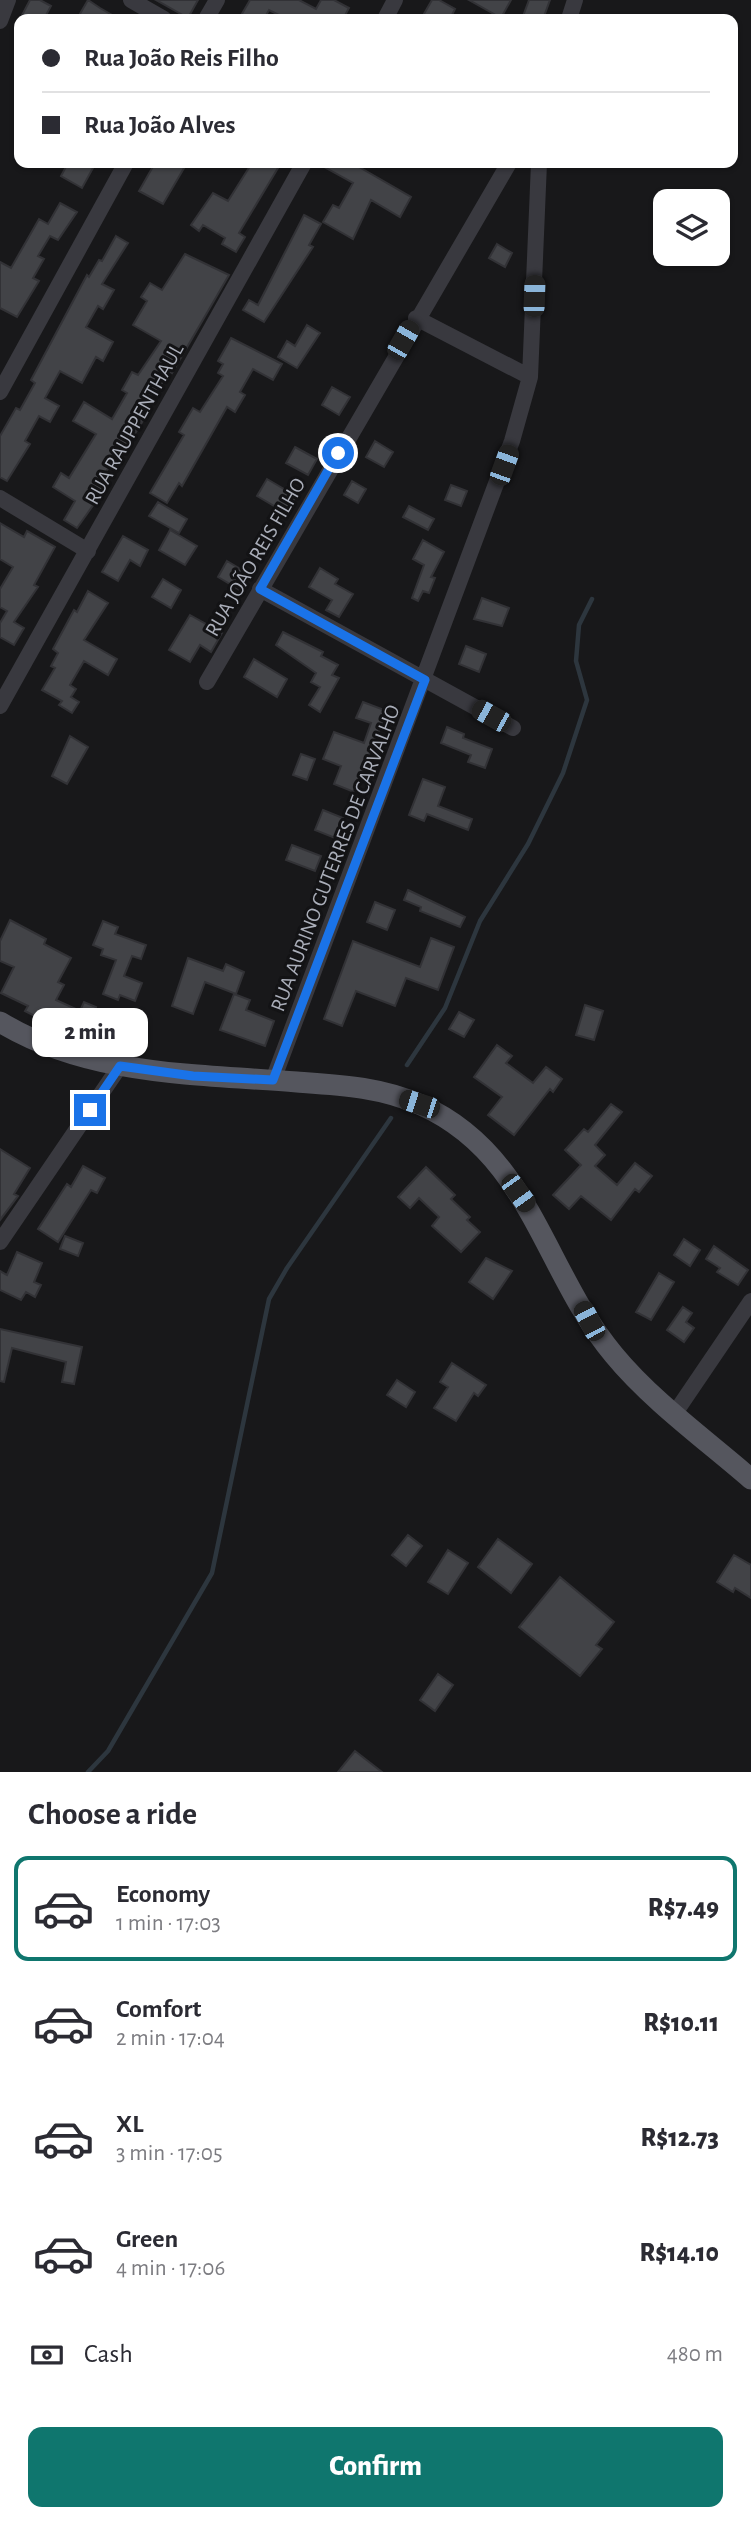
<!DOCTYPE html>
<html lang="en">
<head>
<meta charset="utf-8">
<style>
	:root { --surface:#fff; --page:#f2f2f3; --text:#2b2b33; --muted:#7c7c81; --line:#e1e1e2; --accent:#0f766e }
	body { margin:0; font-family:"Alegreya Sans",sans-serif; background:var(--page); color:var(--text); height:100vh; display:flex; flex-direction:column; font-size:26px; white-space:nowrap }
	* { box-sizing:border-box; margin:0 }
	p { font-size:23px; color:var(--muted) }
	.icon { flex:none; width:38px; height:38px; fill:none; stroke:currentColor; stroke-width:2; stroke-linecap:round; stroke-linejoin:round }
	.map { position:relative; height:1772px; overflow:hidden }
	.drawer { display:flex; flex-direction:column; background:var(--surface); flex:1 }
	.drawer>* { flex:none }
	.guide { position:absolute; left:14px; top:14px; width:724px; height:154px; border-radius:14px; box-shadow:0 2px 5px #0004; display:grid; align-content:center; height:154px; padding:0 28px; background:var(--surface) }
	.tools { position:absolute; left:653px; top:189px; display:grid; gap:14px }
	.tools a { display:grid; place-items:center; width:77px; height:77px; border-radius:14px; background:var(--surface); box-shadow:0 2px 5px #0004; font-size:35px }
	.end { position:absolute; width:32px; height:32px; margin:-16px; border:9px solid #1a73e8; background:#fff; box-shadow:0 0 0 4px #fff }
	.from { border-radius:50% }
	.bubble { position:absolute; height:49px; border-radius:14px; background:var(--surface); box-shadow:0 2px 5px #0004; font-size:23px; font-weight:800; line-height:49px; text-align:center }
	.car { position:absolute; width:21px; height:42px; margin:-21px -10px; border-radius:9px; box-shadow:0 0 5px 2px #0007; background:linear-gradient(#222 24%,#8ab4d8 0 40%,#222 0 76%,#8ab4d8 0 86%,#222 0) }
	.guide b { display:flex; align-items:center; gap:24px; height:66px; font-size:26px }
	.guide b+b { border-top:2px solid var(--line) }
	.guide i { width:18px; height:18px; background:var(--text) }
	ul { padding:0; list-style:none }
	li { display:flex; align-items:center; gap:21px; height:105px; margin:0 14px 10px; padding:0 14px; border:4px solid transparent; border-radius:14px }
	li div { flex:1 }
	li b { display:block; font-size:26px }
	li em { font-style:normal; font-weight:800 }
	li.selected { border-color:var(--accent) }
	li>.icon { width:63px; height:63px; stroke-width:1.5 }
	h2 { padding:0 28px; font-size:32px; line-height:84px }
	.pay { display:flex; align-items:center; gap:18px; height:77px; padding:0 28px; font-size:26px }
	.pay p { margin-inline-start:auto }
	.action { display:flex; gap:14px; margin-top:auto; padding:14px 28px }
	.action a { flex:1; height:80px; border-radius:14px; background:var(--accent); color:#fff; font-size:28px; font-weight:800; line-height:80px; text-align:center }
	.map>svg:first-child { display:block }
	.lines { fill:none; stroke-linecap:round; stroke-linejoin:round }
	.stream { stroke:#2d363e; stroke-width:4.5 }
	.building { fill:#424347; stroke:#323236; stroke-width:2 }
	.minor { stroke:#39393f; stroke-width:16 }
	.major { stroke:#55565e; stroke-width:21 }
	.route { stroke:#1a73e8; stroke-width:9 }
	.labels { text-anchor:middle; stroke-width:6; stroke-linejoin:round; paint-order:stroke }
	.street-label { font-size:21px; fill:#aaaeb9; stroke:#131315 }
</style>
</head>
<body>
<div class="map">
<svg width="751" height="1772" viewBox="0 0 751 1772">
	<rect width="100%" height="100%" fill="#18181a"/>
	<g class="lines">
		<path class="stream" d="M407,1065L445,1008L480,921L528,844L563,773L587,700L576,661L579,625L592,599
			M88,1772L108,1751L212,1573L269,1299L287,1268L391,1118"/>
	</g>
	<path class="building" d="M30,0H40L51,6L44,19H20Z
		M88,0L100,8L119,19H77Z
		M156,0H198L188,18Z
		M250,0H299L316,9L321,0H334L349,8L343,19H287L269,10L264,19H239Z
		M432,0H439L455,9L450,19H421Z
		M469,0H511L501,18Z
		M529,0H550L543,19H522Z
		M68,163H83L93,168L82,188L61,176Z
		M155,163H187L163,204L139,191Z
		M252,163H281L239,233L245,237L236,252L222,244L225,238L203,225L199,231L191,225L213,193L228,201Z
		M317,163H352L411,197L400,217L371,200L353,239L323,222L333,205L339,208L353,183Z
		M60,203L77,212L58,240L50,236L38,256L44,259L33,278L39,281L17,317L0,308V262L11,268L39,219L48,224Z
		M304,215L321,224L309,245L313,247L264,322L243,310L249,300L258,305Z
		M116,236L128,243L102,284L114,290L103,309L98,306L86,327L113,342L103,361L96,357L82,383L60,371L45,398L59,406L50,422L39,416L25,441L30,444L7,481L0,477V436L16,408L20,410L35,383L31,380L87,275L89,277L99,260L102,261Z
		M497,244L512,253L505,267L489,258Z
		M185,254L229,275L172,373L169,371L156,393L153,391L142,411L147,414L125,450L120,448L106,472L111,475L104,490L77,528L64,520L75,501L53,487L61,473L69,478L96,434L73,421L84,402L112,419L127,393L122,390L132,372L138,375L161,341L133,325L147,301L141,297L150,283L162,290Z
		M307,325L320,333L297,368L278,357L287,341L295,346Z
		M231,338L282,364L273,380L253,369L240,392L245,395L235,412L227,407L182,486L179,483L167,503L150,493L184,435L179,432L193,408L200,412L223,376L218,373L223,364L218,361Z
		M332,387L350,397L339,415L322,405Z
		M375,441L393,452L384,467L366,457Z
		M295,447L317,459L308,475L286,463Z
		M267,479L296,496L286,513L257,496Z
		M352,481L366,489L358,503L344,495Z
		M451,485L467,491L461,506L445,500Z
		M158,502L187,519L179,533L149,516Z
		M409,506L434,519L428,530L403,517Z
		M0,523L24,537L27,531L55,547L34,585L38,587L14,622L24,628L14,645L0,637V623L7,611L0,607V589L13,567L0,559Z
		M170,530L197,546L185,565L159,550Z
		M123,536L148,550L140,566L130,560L118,581L102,572Z
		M423,540L444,552L431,577L435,578L429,593L423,591L418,601L412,598L424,565L413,559Z
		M227,561L249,574L240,590L218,577Z
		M320,568L338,579L335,584L353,594L339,617L326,610L332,600L309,587Z
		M163,579L181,590L171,608L152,597Z
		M88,591L108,603L84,640L117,659L108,675L84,661L70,685L76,689L71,697L79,702L72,713L59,705L62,701L42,690L55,668L51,666L58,653L53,649L74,610L77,612Z
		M482,598L509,608L502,626L474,619Z
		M190,615L222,633L211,652L200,645L190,662L169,650Z
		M283,632L323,652L321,656L338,665L332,675L339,678L320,712L309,705L320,687L311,682L316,673L276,645Z
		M466,646L486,654L479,672L459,664Z
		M254,659L287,679L277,697L244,677Z
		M363,702L387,711L354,792L334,784L341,766L323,759L334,732L364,743L371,723L356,718Z
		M447,727L464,734L463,738L492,749L485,768L468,762L471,755L441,743Z
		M70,736L88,747L67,784L52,776Z
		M301,754L315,759L307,780L293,775Z
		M423,779L445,787L438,806L472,819L468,830L427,814L424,821L409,815Z
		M323,810L343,818L335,838L315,830Z
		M292,845L321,856L315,871L286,860Z
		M408,890L465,917L460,927L420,911L421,907L404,900Z
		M375,902L395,910L387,930L367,922Z
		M10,920L46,939L44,944L71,958L58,982L64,985L56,1000L80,1011L84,1002L96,1007L91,1020L84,1017L79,1028L58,1020L54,1026L25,1011L28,1006L1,993L14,967L0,961V941Z
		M103,921L118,927L115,934L146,945L141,959L132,956L124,976L142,983L135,1001L120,995L118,1000L103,994L116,960L101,955L103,949L93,945Z
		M431,938L454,947L438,990L406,978L395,1006L356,991L342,1026L324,1019L353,941L420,967Z
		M188,958L223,971L226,964L244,972L236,994L205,982L193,1014L172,1006Z
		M234,994L250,1000L246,1010L274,1021L265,1046L220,1030Z
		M585,1005L603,1011L594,1040L576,1035Z
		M459,1012L474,1020L464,1037L449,1029Z
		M497,1045L512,1056L506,1063L533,1083L546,1067L562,1079L553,1092L550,1089L514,1135L488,1115L502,1097L474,1077Z
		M611,1104L622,1112L595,1145L605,1155L595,1166L617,1185L635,1163L652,1176L639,1192L635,1189L611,1220L581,1196L569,1209L553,1195L581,1165L565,1150L584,1129L588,1132Z
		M0,1149L30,1168L14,1194L18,1196L0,1220Z
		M83,1166L105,1178L97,1193L91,1190L58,1242L38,1229L67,1184L71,1187Z
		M426,1167L455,1195L451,1199L470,1217L467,1220L480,1232L461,1252L432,1226L439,1217L419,1198L410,1208L398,1197Z
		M65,1236L83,1243L78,1256L60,1249Z
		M684,1239L700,1250L690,1266L674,1255Z
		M714,1246L748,1270L738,1285L717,1272L720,1268L706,1259Z
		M17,1252L42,1263L34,1282L41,1285L35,1297L26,1292L21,1300L0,1290V1271L7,1275Z
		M486,1258L512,1271L493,1299L469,1282Z
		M659,1273L674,1282L651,1320L636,1312Z
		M683,1307L692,1313L686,1322L694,1328L684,1342L667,1330Z
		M0,1329L82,1347L74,1384L62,1382L66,1362L12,1348L4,1382L0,1381Z
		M452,1363L486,1385L478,1396L474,1393L456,1421L434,1408L448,1387L440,1382Z
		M397,1380L415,1392L406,1407L387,1395Z
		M408,1535L422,1546L406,1566L392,1555Z
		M498,1539L532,1564L511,1593L478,1567Z
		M448,1550L468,1563L448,1594L428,1582Z
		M734,1555L751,1565V1598L735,1588L733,1592L717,1582Z
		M560,1577L614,1622L596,1645L602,1649L580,1676L519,1627Z
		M438,1674L453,1685L435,1711L420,1700Z
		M355,1751L382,1772H338Z"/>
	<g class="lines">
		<path class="minor" d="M131,0L164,19
			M206,19L217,0
			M385,19L395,0
			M569,19L575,0
			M0,21L8,0
			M416,318L530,377
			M0,392L126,163
			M0,498L88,551
			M260,589L513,728
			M207,682L509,163
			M0,706L304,163
			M273,1080L512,441L530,377L539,163
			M0,1242L120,1066
			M675,1413L751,1301"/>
		<path class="major" d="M0,1022C89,1076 196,1074 297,1082C340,1085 381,1087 421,1105C531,1154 544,1272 614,1355C651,1400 706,1440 751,1479"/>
	</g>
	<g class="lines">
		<path class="route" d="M90,1110L120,1066L193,1076L273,1080L425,680L260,589L338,453"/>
	</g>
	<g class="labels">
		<g class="street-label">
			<text transform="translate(134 424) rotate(-61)" y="7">RUA RAUPPENTHAUL</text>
			<text transform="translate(255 557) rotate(-60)" y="7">RUA JOÃO REIS FILHO</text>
			<text transform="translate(335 858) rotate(-69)" y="7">RUA AURINO GUTERRES DE CARVALHO</text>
		</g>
	</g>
</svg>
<div class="tools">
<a><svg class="icon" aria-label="layers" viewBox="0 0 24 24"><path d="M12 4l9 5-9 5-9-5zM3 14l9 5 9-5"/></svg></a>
</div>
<i class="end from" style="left:338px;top:453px"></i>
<i class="end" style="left:90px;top:1110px"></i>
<div class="bubble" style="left:32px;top:1008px;width:116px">2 min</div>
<i class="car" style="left:534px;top:296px;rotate:2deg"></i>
<i class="car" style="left:403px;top:340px;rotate:30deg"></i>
<i class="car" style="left:504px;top:465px;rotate:20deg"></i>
<i class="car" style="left:491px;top:716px;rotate:299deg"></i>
<i class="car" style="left:419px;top:1104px;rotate:288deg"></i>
<i class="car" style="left:518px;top:1193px;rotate:144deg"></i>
<i class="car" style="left:589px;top:1321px;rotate:332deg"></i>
<div class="guide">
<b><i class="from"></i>Rua João Reis Filho</b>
<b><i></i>Rua João Alves</b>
</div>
</div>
<section class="drawer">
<h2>Choose a ride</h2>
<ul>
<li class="selected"><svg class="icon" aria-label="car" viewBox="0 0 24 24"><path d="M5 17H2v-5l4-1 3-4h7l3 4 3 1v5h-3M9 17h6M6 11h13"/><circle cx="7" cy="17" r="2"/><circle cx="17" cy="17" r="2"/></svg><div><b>Economy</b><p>1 min · 17:03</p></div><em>R$7.49</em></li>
<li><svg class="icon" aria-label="car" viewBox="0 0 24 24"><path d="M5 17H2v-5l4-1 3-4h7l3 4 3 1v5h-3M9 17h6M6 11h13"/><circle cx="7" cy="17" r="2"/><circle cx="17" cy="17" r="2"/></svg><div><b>Comfort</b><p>2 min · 17:04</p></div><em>R$10.11</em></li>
<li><svg class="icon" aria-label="car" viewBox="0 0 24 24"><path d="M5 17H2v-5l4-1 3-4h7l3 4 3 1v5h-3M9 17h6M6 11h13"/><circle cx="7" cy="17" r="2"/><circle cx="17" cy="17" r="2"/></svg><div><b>XL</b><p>3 min · 17:05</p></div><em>R$12.73</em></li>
<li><svg class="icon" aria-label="car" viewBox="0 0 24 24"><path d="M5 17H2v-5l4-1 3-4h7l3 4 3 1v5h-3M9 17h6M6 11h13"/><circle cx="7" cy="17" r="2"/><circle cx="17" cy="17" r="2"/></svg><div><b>Green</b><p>4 min · 17:06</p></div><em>R$14.10</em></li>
</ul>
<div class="pay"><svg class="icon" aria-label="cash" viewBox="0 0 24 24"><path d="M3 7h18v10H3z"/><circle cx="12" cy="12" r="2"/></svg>Cash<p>480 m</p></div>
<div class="action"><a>Confirm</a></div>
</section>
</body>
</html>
